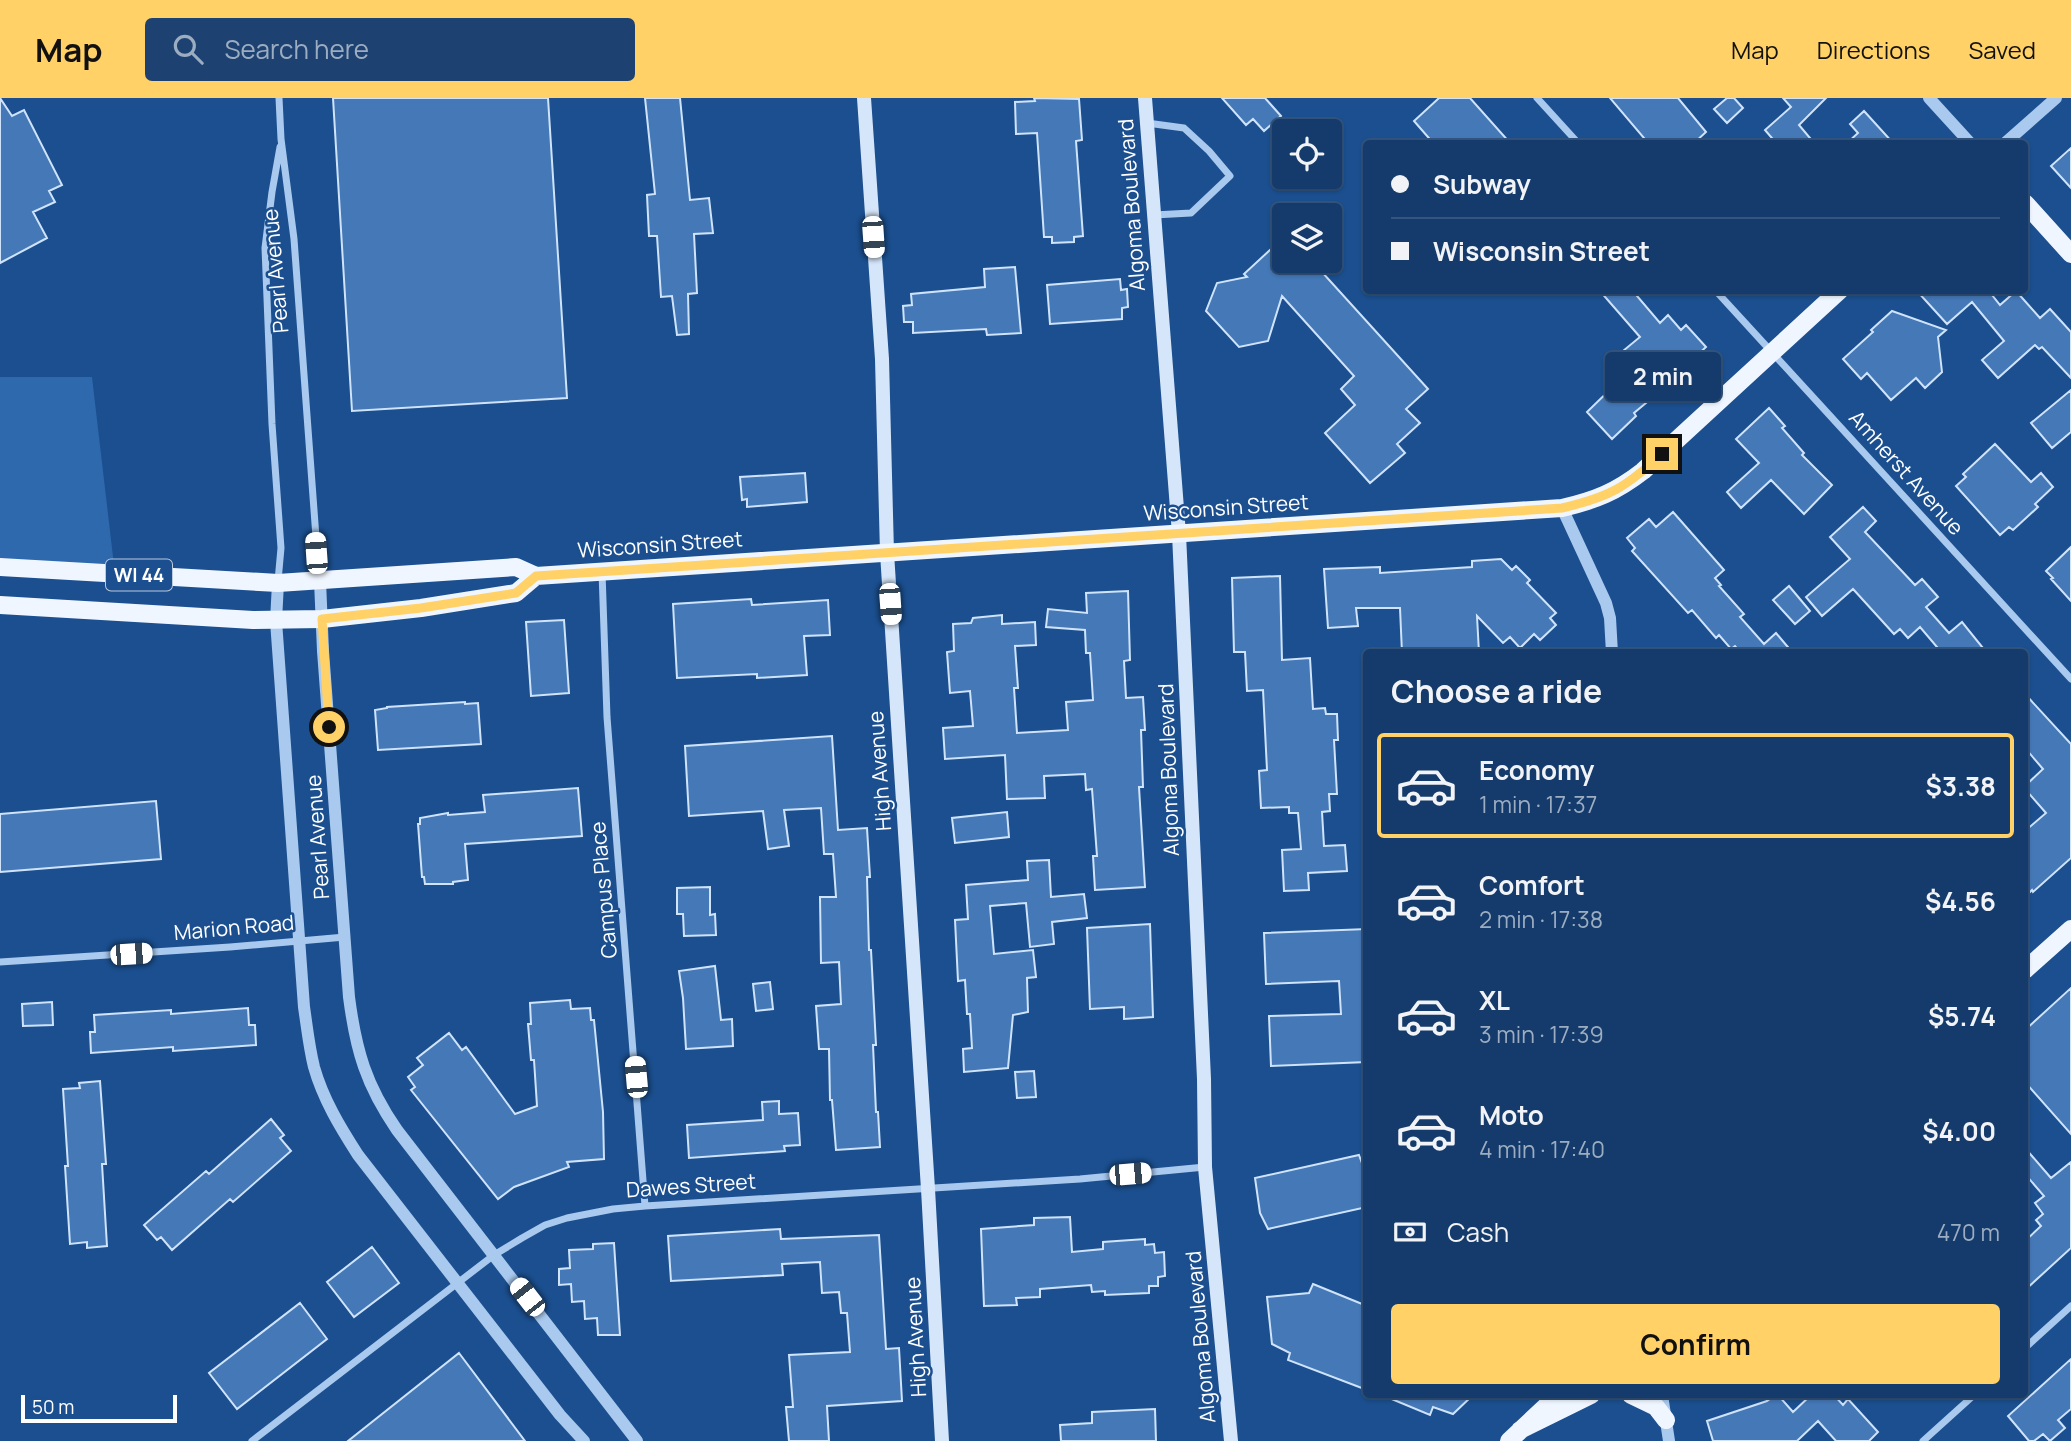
<!DOCTYPE html>
<html lang="en">
<head>
<meta charset="utf-8">
<style>
	:root { --surface:#143b6b; --page:#1d4271; --text:#f1f3f6; --muted:#9dadc1; --line:#33557e; --accent:#ffd166 }
	body { margin:0; font-family:Manrope,sans-serif; background:var(--page); color:var(--text); height:100vh; display:flex; flex-direction:column; font-size:26px; white-space:nowrap }
	* { box-sizing:border-box; margin:0 }
	p { font-size:23px; color:var(--muted) }
	.icon { flex:none; width:38px; height:38px; fill:none; stroke:currentColor; stroke-width:2; stroke-linecap:round; stroke-linejoin:round }
	.map { position:relative; flex:1; overflow:hidden }
	.side { position:absolute; left:1363px; top:551px; width:665px; height:749px; display:flex; flex-direction:column; background:var(--surface); border-radius:7px; box-shadow:0 2px 5px #0004,0 0 0 2px var(--line) }
	.side>* { flex:none }
	.banner { position:absolute; left:1363px; top:42px; width:665px; height:154px; border-radius:7px; box-shadow:0 2px 5px #0004,0 0 0 2px var(--line); display:grid; align-content:center; height:154px; padding:0 28px; background:var(--surface) }
	.tools { position:absolute; left:1272px; top:21px; display:grid; gap:14px }
	.tools a { display:grid; place-items:center; width:70px; height:70px; border-radius:7px; background:var(--surface); box-shadow:0 2px 5px #0004,0 0 0 2px var(--line); font-size:35px }
	.scale { position:absolute; left:21px; bottom:18px; width:156px; box-sizing:border-box; padding-left:7px; border:4px solid #fff; border-top:0; font-size:19px; line-height:24px; white-space:nowrap; color:#fff; -webkit-text-stroke:5px #1b4f8f; paint-order:stroke }
	.end { position:absolute; width:32px; height:32px; margin:-16px; border:9px solid #ffd166; background:#111; box-shadow:0 0 0 4px #111 }
	.from { border-radius:50% }
	.bubble { position:absolute; height:49px; border-radius:7px; background:var(--surface); box-shadow:0 2px 5px #0004,0 0 0 2px var(--line); font-size:23px; font-weight:700; line-height:49px; text-align:center }
	.car { position:absolute; width:21px; height:42px; margin:-21px -10px; border-radius:9px; box-shadow:0 0 5px 2px #0007; background:linear-gradient(#fff 24%,#345 0 40%,#fff 0 76%,#345 0 86%,#fff 0) }
	.banner b { display:flex; align-items:center; gap:24px; height:66px; font-size:26px }
	.banner b+b { border-top:2px solid var(--line) }
	.banner i { width:18px; height:18px; background:var(--text) }
	ul { padding:0; list-style:none }
	li { display:flex; align-items:center; gap:21px; height:105px; margin:0 14px 10px; padding:0 14px; border:4px solid transparent; border-radius:7px }
	li div { flex:1 }
	li b { display:block; font-size:26px }
	li em { font-style:normal; font-weight:700 }
	li.active { border-color:var(--accent) }
	li>.icon { width:63px; height:63px; stroke-width:1.5 }
	h2 { padding:0 28px; font-size:32px; line-height:84px }
	.pay { display:flex; align-items:center; gap:18px; height:77px; padding:0 28px; font-size:26px }
	.pay p { margin-inline-start:auto }
	.cta { display:flex; gap:14px; margin-top:auto; padding:14px 28px }
	.cta a { flex:1; height:80px; border-radius:7px; background:var(--accent); color:#111; font-size:28px; font-weight:700; line-height:80px; text-align:center }
	header { display:flex; align-items:center; gap:42px; box-sizing:border-box; height:98px; padding:0 35px; background:var(--accent); color:#111 }
	header strong { font-size:33px }
	nav { display:flex; gap:38px; margin-inline-start:auto; font-size:24px }
	.search { width:490px; height:63px; background:var(--page); display:flex; align-items:center; gap:18px; box-sizing:border-box; padding:0 24px; border-radius:7px; color:var(--muted); font-size:26px }
	.map>svg:first-child { display:block }
	.green { fill:#2e69ad }
	.building { fill:#4478b7; stroke:#cfe3fa; stroke-width:2 }
	.lines { fill:none; stroke-linecap:round; stroke-linejoin:round }
	.minor { stroke:#a9c9ee; stroke-width:7 }
	.tertiary { stroke:#a9c9ee; stroke-width:12 }
	.secondary { stroke:#d6e6fa; stroke-width:14 }
	.primary { stroke:#f0f6ff; stroke-width:18 }
	.route { stroke:#ffd166; stroke-width:9 }
	.labels { text-anchor:middle; stroke-width:5; stroke-linejoin:round; paint-order:stroke }
	.shield { fill:#1b4f8f; stroke:#bbcadd; stroke-width:2 }
	.shield-label { font-size:19px; font-weight:bold; fill:#fff }
	.street-label { font-size:21px; fill:#fff; stroke:#1b4f8f }
</style>
</head>
<body>
<header>
<strong>Map</strong>
<div class="search"><svg class="icon" aria-label="search" viewBox="0 0 24 24"><circle cx="10" cy="10" r="6"/><path d="M15 15l6 6"/></svg>Search here</div>
<nav><a>Map</a><a>Directions</a><a>Saved</a></nav>
</header>
<div class="map">
<svg width="2071" height="1343" viewBox="0 0 2071 1343">
	<rect width="100%" height="100%" fill="#1b4f8f"/>
	<path class="green" d="M0,279H92L115,476L0,469Z"/>
	<path class="building" d="M0,0L12,18L24,12L62,87L49,93L55,104L33,114L47,140L0,165Z
		M333,0H548L567,300L352,313Z
		M645,0H680L690,102L709,100L713,135L694,136L697,195L688,196L689,236L677,237L672,198L661,199L657,138H649L647,97L655,96Z
		M1034,0L1079,1L1082,42L1076,43L1083,138L1074,139V144L1052,145V139H1044L1037,35L1016,36L1015,4L1035,3Z
		M1222,0H1265L1281,18L1264,33L1253,21L1246,27Z
		M1439,0H1470L1511,46H1434L1414,23Z
		M1610,0H1678L1706,34L1693,46H1649Z
		M1727,0H1734L1743,10L1727,25L1714,11Z
		M1783,0H1826L1799,27L1815,46H1777L1765,32L1791,9Z
		M1864,13L1894,46H1846L1858,35L1850,26Z
		M2071,50V90L2051,68Z
		M1284,139V163H1312L1428,291L1406,311L1420,325L1397,346L1405,355L1370,385L1325,335L1355,307L1341,291L1354,278L1282,198L1268,243L1239,249L1206,213L1217,185L1247,179L1244,176Z
		M1015,169L1021,235L987,237L986,231L913,235V224H904L903,208L912,207L911,196L985,189L984,171Z
		M1120,181L1121,192L1127,191L1128,209L1122,210V221L1050,226L1047,187Z
		M1599,192H1632L1660,225L1668,217L1681,232L1686,227L1706,249L1674,279L1676,280L1634,315L1636,318L1612,341L1587,314L1625,277L1612,262L1640,239Z
		M1916,192H1988L2000,207L2016,193L2040,220L2050,211L2071,234V280L2042,249L2039,251L2035,247L1998,280L1982,262L2004,243L1972,204L1947,226Z
		M1892,213L1946,232L1938,239L1942,274L1925,290L1916,280L1891,302L1867,275L1861,281L1843,261L1873,234L1871,232Z
		M2071,292V334L2052,350L2031,325Z
		M1769,310L1785,328L1782,330L1804,355L1802,357L1832,387L1804,416L1771,382L1741,410L1727,394L1759,365L1736,341Z
		M1995,346L2031,384L2041,375L2053,389L2035,406L2038,409L2013,432L2009,429L2000,437L1956,388L1966,379L1963,376Z
		M805,375L807,404L747,409V401L742,402L740,379Z
		M1863,409L1876,423L1865,434L1915,487L1922,481L1938,499L1926,509L1949,535L1962,524L1987,555H1942L1920,529L1908,540L1900,531L1894,536L1853,491L1822,518L1806,499L1850,461L1830,439Z
		M1673,414L1724,472L1715,480L1721,487L1719,488L1744,516L1740,519L1764,546L1776,535L1793,555H1741L1735,548L1731,551L1719,537L1716,540L1692,512L1688,515L1632,453L1635,450L1627,440L1649,421L1656,429Z
		M2071,449V503L2051,481L2053,480L2046,473Z
		M1501,461L1512,472L1516,468L1530,482L1527,485L1556,515L1550,520L1556,527L1540,542L1534,536L1520,550L1510,539L1503,545L1477,518L1479,555H1402L1400,510H1356L1358,528L1328,530L1324,471L1380,469V475L1472,469V463Z
		M1280,478L1282,562L1310,560L1313,611L1325,610L1326,616H1337L1338,642H1334L1337,696H1329L1330,713L1322,714L1324,748L1345,747L1347,773L1308,775L1309,792L1284,793L1282,752L1301,751L1298,715H1289V709L1261,710L1259,673L1267,672L1263,592L1247,593L1245,554H1234L1232,480Z
		M1789,488L1810,513L1795,526L1773,502Z
		M1128,493L1130,562L1124,563L1126,600L1143,599L1145,632H1141L1143,689H1139L1145,789L1095,792L1093,758H1097L1092,691L1086,692L1085,676L1044,678L1045,700L1007,701L1005,657L945,661L943,630L973,628L970,593L950,595L947,554L954,553L953,526L971,525L973,520L1002,517V526L1035,524L1036,547L1015,548L1018,590H1014L1017,635L1068,632L1066,604L1093,602L1090,555H1086L1085,532L1046,529L1048,511L1087,515L1086,495Z
		M751,501L752,507L828,502L830,537L804,538L807,577L757,580V576L677,580L673,506Z
		M564,522L569,595L531,598L526,524Z
		M2025,596L2071,646V760L2033,794L2032,792L2025,799V733L2046,715L2025,691V688L2043,671L2025,650Z
		M465,604V606L478,605L481,646L378,652L375,612L387,610V609Z
		M832,638L838,732L867,730L870,779H867L869,852H871L876,947H873L876,1014H878L880,1049L836,1052L832,1002H830L829,951H819L816,908L841,906L839,864L821,865L820,799H836L833,756H824L821,710L784,712L789,748L768,751L763,713L689,718L685,648Z
		M578,690L582,738L465,746L468,782L453,784V786H425L424,779H422L418,726H420V720L448,715V717L485,714L483,697Z
		M156,703L161,761L0,774V716Z
		M1007,714L1009,739L955,745L952,720Z
		M1049,762L1051,799L1084,796L1087,820L1052,824L1054,846L1030,849L1026,805L990,808L994,856L1033,852L1036,879L1027,880L1028,914L1013,917L1008,970L964,974L963,951L972,950L970,916H967L965,882L958,883L955,822L968,821L966,787L1028,782L1027,763Z
		M710,789V817L715,816L716,837L684,838L683,816H677V790Z
		M1150,826L1153,919L1124,921V909L1090,911L1087,830Z
		M1367,831V964L1271,968L1269,918L1341,916L1339,883L1266,886L1264,835Z
		M715,868L721,922L732,921L733,948L686,951L683,900L679,873Z
		M770,884L773,911L756,913L753,886Z
		M2071,890V1036L2025,984V932Z
		M570,902L571,911L590,910L591,922H594L603,1014L604,1061L567,1064L569,1069L514,1089L498,1101L411,992L415,989L408,979L423,967L417,960L449,935L462,952L466,949L515,1016L537,1008L534,962H531L528,926H531L530,905Z
		M52,904L53,927L23,928L22,906Z
		M248,910L249,927H255L256,947L173,953V949L91,955L90,934H95L94,917L171,912V916Z
		M1034,973L1036,999L1017,1000L1015,974Z
		M100,983L106,1066H102L107,1148L87,1150V1144L70,1146L65,1068H68L63,991L80,990L79,985Z
		M779,1003V1016L798,1015L800,1047L784,1048L785,1053L689,1060L687,1027L763,1022L762,1004Z
		M271,1021L284,1037L280,1040L291,1053L233,1104L230,1101L172,1152L161,1139L157,1142L144,1127L206,1073L209,1076Z
		M2025,1050L2051,1080L2071,1064V1150L2025,1192V1143L2041,1128L2036,1122L2043,1116L2035,1105L2044,1098L2025,1076Z
		M1359,1057L1367,1079V1109L1268,1131L1260,1115L1255,1080Z
		M1070,1119L1072,1154L1103,1151V1144L1145,1141V1147L1154,1146L1155,1155L1164,1154L1165,1178L1158,1179V1188H1149V1195L1105,1197V1193L1092,1194L1091,1187L1040,1191V1199L1016,1200L1017,1207L984,1208L981,1131L1034,1127V1120Z
		M780,1131L781,1141L879,1137L886,1251L899,1250L902,1303L827,1308L829,1343H789L786,1309H793L789,1257L850,1254L847,1215H841L839,1194L822,1195L820,1164L782,1166L783,1177L671,1183L668,1138Z
		M614,1145L620,1237H598L597,1220L585,1221L584,1203L572,1204L571,1186L559,1187V1171L570,1170L569,1152L593,1151V1146Z
		M372,1149L399,1185L354,1219L327,1184Z
		M1313,1186L1367,1208V1292L1288,1262L1290,1255L1272,1246L1267,1199L1309,1195Z
		M300,1205L327,1241L237,1311L209,1275Z
		M459,1255L525,1343H348Z
		M2071,1261V1311L2058,1322L2065,1330L2050,1343L2043,1336L2034,1343H2029L2008,1318Z
		M1382,1297H1473L1453,1316L1433,1309L1430,1317Z
		M1775,1297H1778L1793,1314L1811,1297H1834L1843,1307L1848,1301L1878,1334L1869,1343H1836L1818,1323L1797,1343H1713L1707,1323L1767,1303Z
		M1155,1311L1156,1343H1061L1060,1327L1092,1325V1314Z"/>
	<g class="lines">
		<path class="minor" d="M279,0L281,41L294,141L319,480
			M1537,0L1579,46
			M1147,25L1184,30L1209,53L1230,78L1191,115L1154,117
			M1715,192L2071,581
			M602,474L607,619L645,1108
			M278,483L281,450L272,326L265,150L272,94L280,49
			M0,864L230,849L345,839
			M2025,1250L2071,1208
			M252,1343L494,1157L522,1140L545,1127L567,1120L613,1111L645,1108L1080,1081L1205,1069
			M1923,1343L1974,1297"/>
		<path class="tertiary" d="M1929,0L1971,46
			M2004,46L2056,0
			M1562,410L1606,505L1610,520L1612,555
			M320,483L323,553L349,899C356,953 366,987 397,1032L637,1343
			M278,485L276,523L304,909C307,929 309,949 314,969C323,1001 340,1029 358,1057L560,1317L584,1343
			M1662,1297L1669,1343"/>
		<path class="secondary" d="M864,0L882,261L887,455L928,1091L942,1343
			M1145,0L1179,436L1204,981L1205,1069L1231,1343"/>
		<path class="primary" d="M2025,105L2071,156
			M0,469L278,485L516,469L536,478L1562,410C1596,402 1616,394 1643,373L1840,192
			M0,507L253,522L322,521L421,510L516,495L536,478
			M2025,872L2071,831
			M1631,1297L1656,1309L1666,1322
			M1520,1332L1591,1297
			M1509,1343L1558,1297"/>
	</g>
	<g class="lines">
		<path class="route" d="M329,629L322,521L421,510L516,495L536,478L1562,410C1610,399 1626,389 1662,356"/>
	</g>
	<g class="labels">
		<rect class="shield" x="106" y="461.5" width="66" height="31" rx="5"/>
		<g class="shield-label">
			<text x="139" y="484">WI 44</text>
		</g>
		<g class="street-label">
			<text transform="translate(1132 107) rotate(-94)" y="7">Algoma Boulevard</text>
			<text transform="translate(276 173) rotate(-95)" y="7">Pearl Avenue</text>
			<text transform="translate(1906 375) rotate(48)" y="7">Amherst Avenue</text>
			<text transform="translate(1226 410) rotate(-4)" y="7">Wisconsin Street</text>
			<text transform="translate(660 447) rotate(-4)" y="7">Wisconsin Street</text>
			<text transform="translate(1169 672) rotate(-92)" y="7">Algoma Boulevard</text>
			<text transform="translate(880 673) rotate(-94)" y="7">High Avenue</text>
			<text transform="translate(318 739) rotate(-94)" y="7">Pearl Avenue</text>
			<text transform="translate(604 792) rotate(-95)" y="7">Campus Place</text>
			<text transform="translate(234 830) rotate(-5)" y="7">Marion Road</text>
			<text transform="translate(691 1088) rotate(-4)" y="7">Dawes Street</text>
			<text transform="translate(916 1239) rotate(-93)" y="7">High Avenue</text>
			<text transform="translate(1201 1239) rotate(-95)" y="7">Algoma Boulevard</text>
		</g>
	</g>
</svg>
<div class="tools">
<a><svg class="icon" aria-label="locate" viewBox="0 0 24 24"><circle cx="12" cy="12" r="6"/><path d="M12 2v4M12 18v4M2 12h4M18 12h4"/></svg></a>
<a><svg class="icon" aria-label="layers" viewBox="0 0 24 24"><path d="M12 4l9 5-9 5-9-5zM3 14l9 5 9-5"/></svg></a>
</div>
<div class="scale">50 m</div>
<i class="end from" style="left:329px;top:629px"></i>
<i class="end" style="left:1662px;top:356px"></i>
<div class="bubble" style="left:1605px;top:254px;width:116px">2 min</div>
<i class="car" style="left:873px;top:139px;rotate:176deg"></i>
<i class="car" style="left:316px;top:455px;rotate:356deg"></i>
<i class="car" style="left:890px;top:506px;rotate:176deg"></i>
<i class="car" style="left:131px;top:856px;rotate:86deg"></i>
<i class="car" style="left:636px;top:979px;rotate:355deg"></i>
<i class="car" style="left:1130px;top:1076px;rotate:85deg"></i>
<i class="car" style="left:527px;top:1199px;rotate:322deg"></i>
<div class="banner">
<b><i class="from"></i>Subway</b>
<b><i></i>Wisconsin Street</b>
</div>
<section class="side">
<h2>Choose a ride</h2>
<ul>
<li class="active"><svg class="icon" aria-label="car" viewBox="0 0 24 24"><path d="M5 17H2v-5l4-1 3-4h7l3 4 3 1v5h-3M9 17h6M6 11h13"/><circle cx="7" cy="17" r="2"/><circle cx="17" cy="17" r="2"/></svg><div><b>Economy</b><p>1 min · 17:37</p></div><em>$3.38</em></li>
<li><svg class="icon" aria-label="car" viewBox="0 0 24 24"><path d="M5 17H2v-5l4-1 3-4h7l3 4 3 1v5h-3M9 17h6M6 11h13"/><circle cx="7" cy="17" r="2"/><circle cx="17" cy="17" r="2"/></svg><div><b>Comfort</b><p>2 min · 17:38</p></div><em>$4.56</em></li>
<li><svg class="icon" aria-label="car" viewBox="0 0 24 24"><path d="M5 17H2v-5l4-1 3-4h7l3 4 3 1v5h-3M9 17h6M6 11h13"/><circle cx="7" cy="17" r="2"/><circle cx="17" cy="17" r="2"/></svg><div><b>XL</b><p>3 min · 17:39</p></div><em>$5.74</em></li>
<li><svg class="icon" aria-label="car" viewBox="0 0 24 24"><path d="M5 17H2v-5l4-1 3-4h7l3 4 3 1v5h-3M9 17h6M6 11h13"/><circle cx="7" cy="17" r="2"/><circle cx="17" cy="17" r="2"/></svg><div><b>Moto</b><p>4 min · 17:40</p></div><em>$4.00</em></li>
</ul>
<div class="pay"><svg class="icon" aria-label="cash" viewBox="0 0 24 24"><path d="M3 7h18v10H3z"/><circle cx="12" cy="12" r="2"/></svg>Cash<p>470 m</p></div>
<div class="cta"><a>Confirm</a></div>
</section>
</div>
</body>
</html>
